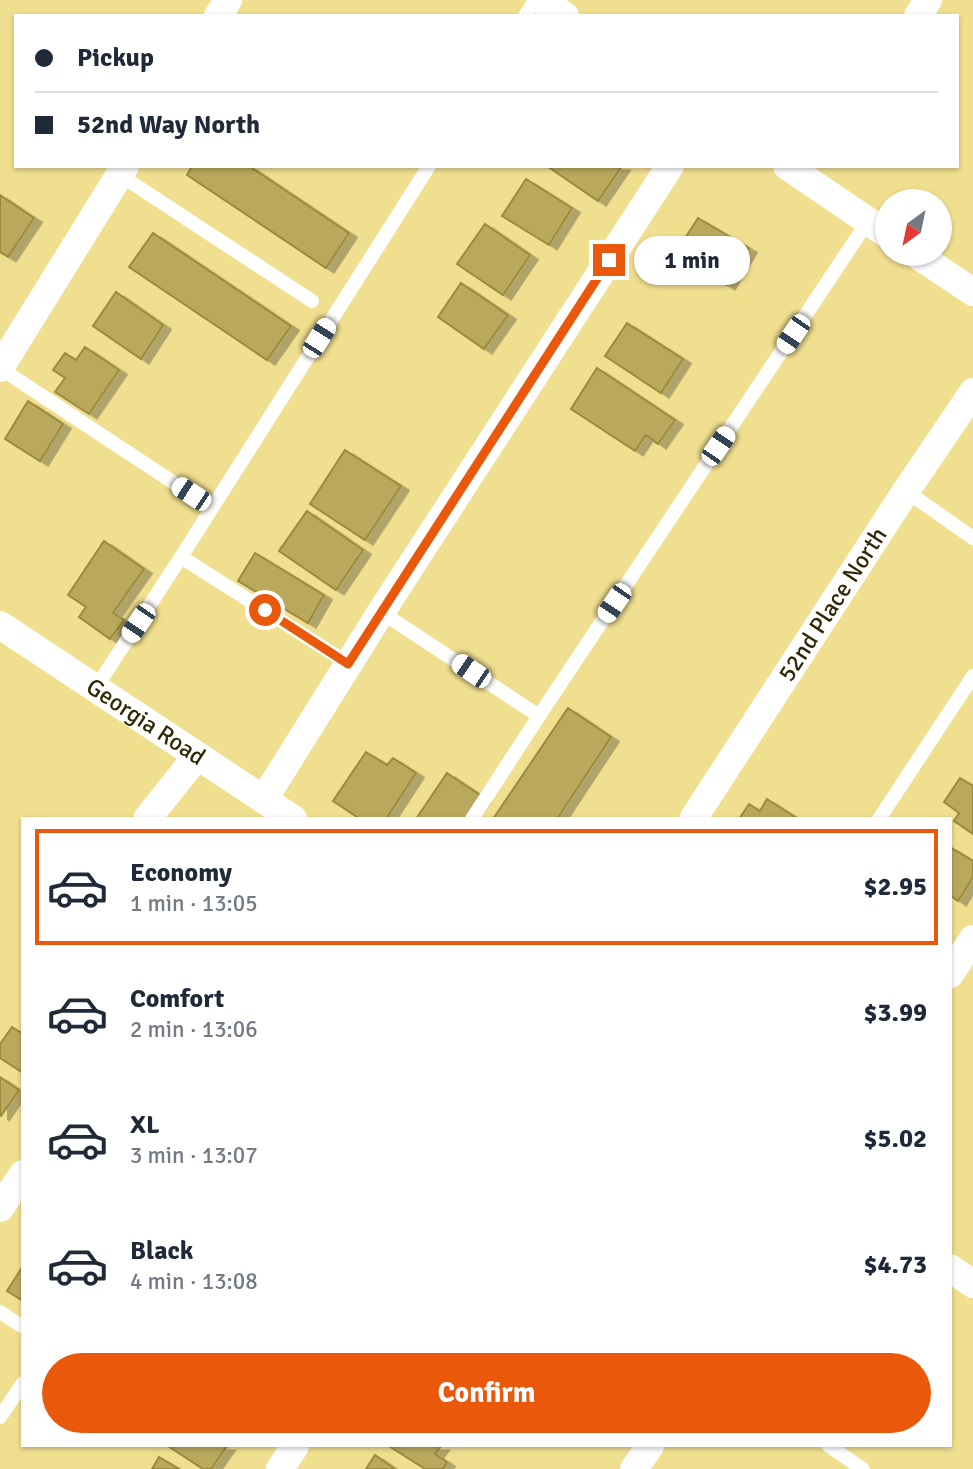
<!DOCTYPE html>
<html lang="en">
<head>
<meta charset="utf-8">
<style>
	:root { --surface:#fff; --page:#f6f6f7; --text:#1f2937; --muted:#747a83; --line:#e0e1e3; --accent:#ea580c }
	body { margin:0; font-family:Signika,sans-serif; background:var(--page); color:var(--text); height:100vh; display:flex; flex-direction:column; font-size:26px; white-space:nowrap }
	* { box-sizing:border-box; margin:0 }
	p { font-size:23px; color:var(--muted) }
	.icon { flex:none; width:38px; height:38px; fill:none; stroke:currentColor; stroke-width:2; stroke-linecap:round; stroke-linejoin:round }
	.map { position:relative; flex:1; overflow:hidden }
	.side { position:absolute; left:21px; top:817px; width:931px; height:630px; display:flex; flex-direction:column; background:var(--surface); border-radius:0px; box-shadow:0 2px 5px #0004 }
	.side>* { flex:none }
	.top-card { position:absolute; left:14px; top:14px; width:945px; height:154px; border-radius:0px; box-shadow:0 2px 5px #0004; display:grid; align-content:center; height:154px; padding:0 21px; background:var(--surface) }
	.needle { width:46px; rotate:213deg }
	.fabs { position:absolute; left:875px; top:189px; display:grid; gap:14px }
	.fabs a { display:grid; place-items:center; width:77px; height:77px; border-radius:50%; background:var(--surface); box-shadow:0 2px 5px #0004; font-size:35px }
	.end { position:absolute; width:32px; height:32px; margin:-16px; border:9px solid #ea580c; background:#fff; box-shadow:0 0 0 4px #fff }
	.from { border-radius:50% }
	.bubble { position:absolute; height:49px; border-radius:24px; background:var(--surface); box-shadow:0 2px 5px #0004; font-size:23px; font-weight:700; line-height:49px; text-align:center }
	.car { position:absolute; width:21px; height:42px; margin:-21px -10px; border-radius:9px; box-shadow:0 0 5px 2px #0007; background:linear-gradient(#fff 24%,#345 0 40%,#fff 0 76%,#345 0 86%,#fff 0) }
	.top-card b { display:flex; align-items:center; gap:24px; height:66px; font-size:26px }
	.top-card b+b { border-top:2px solid var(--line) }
	.top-card i { width:18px; height:18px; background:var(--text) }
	ul { padding:12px 0 0; list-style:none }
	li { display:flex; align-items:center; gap:21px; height:116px; margin:0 14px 10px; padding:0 7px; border:4px solid transparent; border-radius:0px }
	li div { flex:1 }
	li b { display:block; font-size:26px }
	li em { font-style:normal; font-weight:700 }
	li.current { border-color:var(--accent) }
	li>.icon { width:63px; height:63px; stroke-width:1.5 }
	.primary-button { display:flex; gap:14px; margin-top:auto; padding:14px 21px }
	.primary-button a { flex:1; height:80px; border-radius:42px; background:var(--accent); color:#fff; font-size:28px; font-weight:700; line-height:80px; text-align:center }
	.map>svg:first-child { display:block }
	.building { fill:#baa95b; stroke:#9c8b3c; stroke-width:2; filter:url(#shadow) }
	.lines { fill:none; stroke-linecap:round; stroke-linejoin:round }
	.lane { stroke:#fff; stroke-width:14 }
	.street { stroke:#fff; stroke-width:28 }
	.route { stroke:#ea580c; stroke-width:9 }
	.labels { text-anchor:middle; stroke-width:5; stroke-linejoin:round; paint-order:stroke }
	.street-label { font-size:24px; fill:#302906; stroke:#fff }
</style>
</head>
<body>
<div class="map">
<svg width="973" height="1469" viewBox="0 0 973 1469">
	<defs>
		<filter id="shadow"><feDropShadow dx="8" dy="4.5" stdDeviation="0" flood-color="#0004"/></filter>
	</defs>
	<rect width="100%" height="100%" fill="#f1df90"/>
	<path class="building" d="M192,166H249L349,233L326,268L187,175Z
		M547,166H622L598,201Z
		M526,179L572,208L549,245L502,216Z
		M0,195L34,218L8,257L0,252Z
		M698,218L749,248L727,285L675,254Z
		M485,224L530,255L503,295L457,264Z
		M153,233L291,326L267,360L129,267Z
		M461,283L508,315L484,349L438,317Z
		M116,292L163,325L141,359L93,326Z
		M627,323L683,359L661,393L605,356Z
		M85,347L119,370L89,414L55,392L65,378L53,370L65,353L76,360Z
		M597,368L675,420L658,444L646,435L635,451L571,409Z
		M28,401L63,424L40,461L5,439Z
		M345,450L401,486L365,540L310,504Z
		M307,511L363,550L336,590L279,551Z
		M104,541L144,569L113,613L124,620L110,639L79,617L86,607L68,595Z
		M255,553L324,595L308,623L238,581Z
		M568,708L611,737L557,819H493Z
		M366,752L387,765L393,758L416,773L386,819H360L333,801Z
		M447,773L483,797L468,819H416Z
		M960,778L973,786V834L954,821L959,813L944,802Z
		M767,799L798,819H739L749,804L760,811Z
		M950,847L973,861V877L958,901L950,895Z
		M12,1027L23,1034V1073L0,1058V1044Z
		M0,1077L19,1090L1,1116L0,1115Z
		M23,1266V1301L7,1291Z
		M168,1446H227L211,1469H203Z
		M389,1446H441L435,1454L447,1462L443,1469H425Z
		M375,1455L395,1469H366Z
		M159,1457L179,1469H152Z"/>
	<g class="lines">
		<path class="lane" d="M525,16L535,0
			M120,175L312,301
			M0,368L212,508
			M906,491L973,538
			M181,557L349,664
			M381,612L539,716
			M95,689L181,557L429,166
			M472,819L539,716L868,221
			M879,819L973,676
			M0,1312L23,1327
			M0,1417L23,1383
			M829,1446L863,1469"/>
		<g class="street">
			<path d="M542,0L565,16"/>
			<path d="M218,16L228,0"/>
			<path d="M918,16L928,0"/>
			<path d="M787,166L887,234"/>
			<path d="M916,254L973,292"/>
			<path d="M0,368L125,166"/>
			<path id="s1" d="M0,625L293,819"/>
			<path d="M264,799L381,612L670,166"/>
			<path d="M147,819L197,756"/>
			<path id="s2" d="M693,819L906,491L973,392"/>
			<path d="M950,974L973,939"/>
			<path d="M0,1208L23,1174"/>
			<path d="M950,1268L973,1284"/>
			<path d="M280,1469L295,1446"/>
			<path d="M634,1469L650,1446"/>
		</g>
	</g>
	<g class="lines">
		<path class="route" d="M265,610L348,664L609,260"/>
	</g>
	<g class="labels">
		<g class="street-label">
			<text dy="8" stroke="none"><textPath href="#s2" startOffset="256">52nd Place North</textPath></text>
			<text dy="8" stroke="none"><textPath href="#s1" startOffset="175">Georgia Road</textPath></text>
		</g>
	</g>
</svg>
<div class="fabs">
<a><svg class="needle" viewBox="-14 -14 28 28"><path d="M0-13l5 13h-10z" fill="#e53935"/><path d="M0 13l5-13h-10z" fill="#747a83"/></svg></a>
</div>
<i class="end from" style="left:265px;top:610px"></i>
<i class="end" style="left:609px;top:260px"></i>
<div class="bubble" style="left:634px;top:236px;width:116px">1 min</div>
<i class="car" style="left:793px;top:334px;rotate:214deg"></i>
<i class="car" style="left:319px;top:338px;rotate:32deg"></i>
<i class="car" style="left:718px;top:446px;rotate:34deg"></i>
<i class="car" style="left:191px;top:494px;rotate:303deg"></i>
<i class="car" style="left:614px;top:603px;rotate:214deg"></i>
<i class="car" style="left:138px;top:623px;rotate:214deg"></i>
<i class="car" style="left:471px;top:671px;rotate:304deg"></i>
<div class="top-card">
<b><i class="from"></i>Pickup</b>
<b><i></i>52nd Way North</b>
</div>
<section class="side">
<ul>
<li class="current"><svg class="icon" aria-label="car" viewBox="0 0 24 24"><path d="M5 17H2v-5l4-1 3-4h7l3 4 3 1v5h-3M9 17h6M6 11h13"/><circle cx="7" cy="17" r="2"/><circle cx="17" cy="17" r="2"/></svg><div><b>Economy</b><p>1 min · 13:05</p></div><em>$2.95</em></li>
<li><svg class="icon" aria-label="car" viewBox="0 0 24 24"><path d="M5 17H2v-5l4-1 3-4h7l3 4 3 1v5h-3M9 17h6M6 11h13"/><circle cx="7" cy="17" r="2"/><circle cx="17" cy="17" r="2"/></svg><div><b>Comfort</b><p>2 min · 13:06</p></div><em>$3.99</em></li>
<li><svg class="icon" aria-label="car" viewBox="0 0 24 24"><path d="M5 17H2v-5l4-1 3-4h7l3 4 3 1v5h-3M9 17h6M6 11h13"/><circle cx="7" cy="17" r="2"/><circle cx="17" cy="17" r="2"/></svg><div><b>XL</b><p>3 min · 13:07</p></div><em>$5.02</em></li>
<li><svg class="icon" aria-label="car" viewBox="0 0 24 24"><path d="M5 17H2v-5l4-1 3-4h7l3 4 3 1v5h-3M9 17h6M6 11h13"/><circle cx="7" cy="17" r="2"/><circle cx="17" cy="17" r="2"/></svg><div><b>Black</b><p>4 min · 13:08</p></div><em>$4.73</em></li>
</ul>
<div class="primary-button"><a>Confirm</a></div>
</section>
</div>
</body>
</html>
